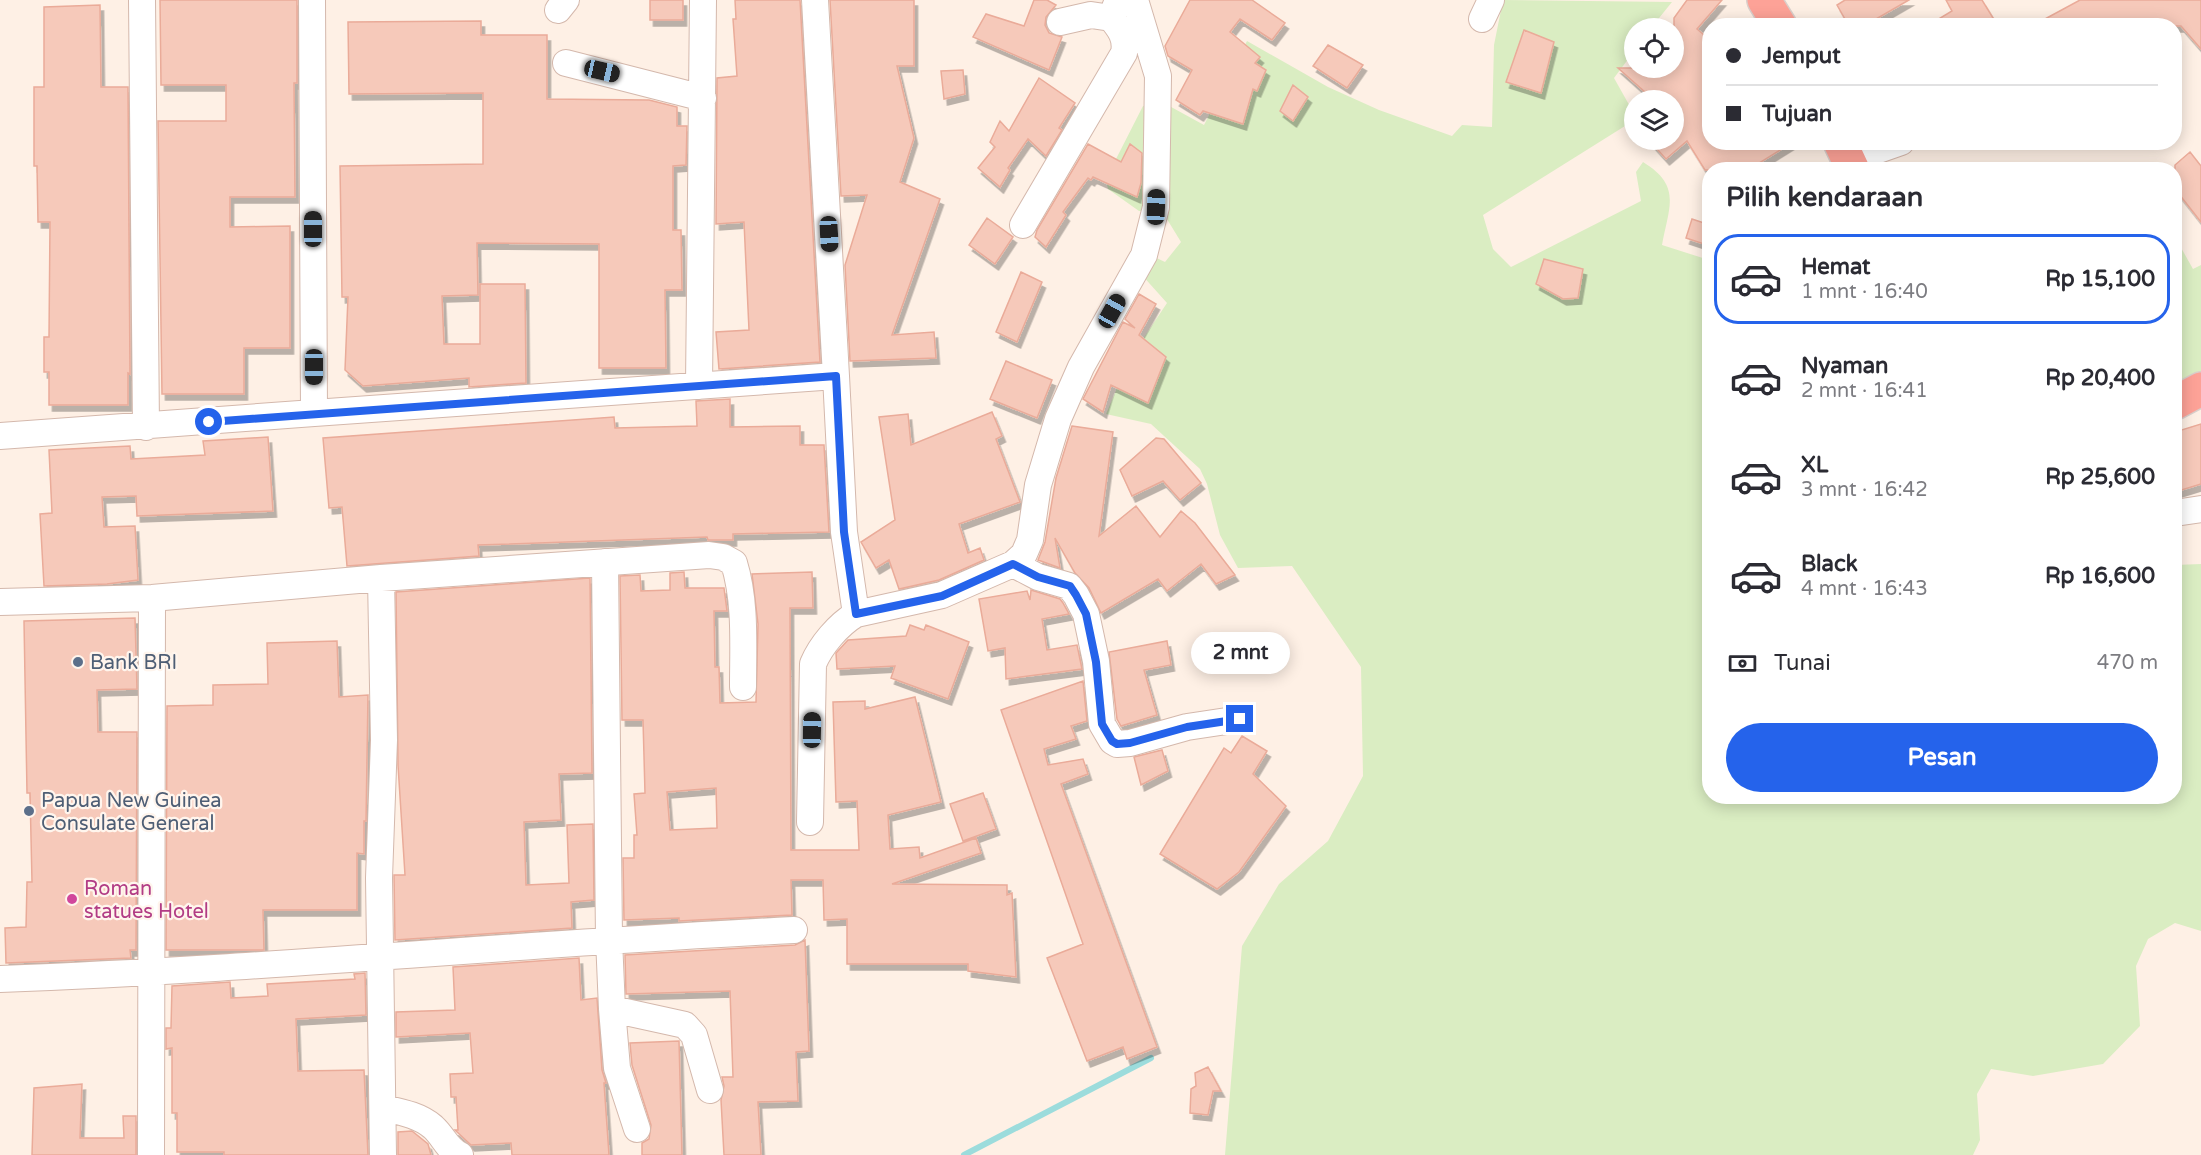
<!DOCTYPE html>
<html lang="id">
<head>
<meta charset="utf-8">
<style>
	:root { --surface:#fff; --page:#f7f7f7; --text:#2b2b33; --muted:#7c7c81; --line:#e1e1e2; --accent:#2563eb }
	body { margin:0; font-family:"Varela Round",sans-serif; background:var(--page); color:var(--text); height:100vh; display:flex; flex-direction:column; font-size:22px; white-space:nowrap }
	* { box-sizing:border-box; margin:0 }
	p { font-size:20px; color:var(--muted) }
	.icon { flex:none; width:33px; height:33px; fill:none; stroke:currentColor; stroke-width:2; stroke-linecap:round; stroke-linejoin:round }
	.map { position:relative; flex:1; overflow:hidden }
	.side { position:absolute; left:1702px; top:162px; width:480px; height:642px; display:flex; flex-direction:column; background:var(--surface); border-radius:24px; box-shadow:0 3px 15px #0003 }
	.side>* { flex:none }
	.banner { position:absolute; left:1702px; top:18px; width:480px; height:132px; border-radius:24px; box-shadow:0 3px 15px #0003; display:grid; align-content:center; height:132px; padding:0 24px; background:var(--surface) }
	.controls { position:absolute; left:1624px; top:18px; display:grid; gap:12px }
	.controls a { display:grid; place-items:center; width:60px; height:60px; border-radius:50%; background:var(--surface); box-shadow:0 3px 15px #0003; font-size:30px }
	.end { position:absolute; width:27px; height:27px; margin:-14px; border:8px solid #2563eb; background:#fff; box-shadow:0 0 0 3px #fff }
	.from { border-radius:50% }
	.bubble { position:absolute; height:42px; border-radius:21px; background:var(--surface); box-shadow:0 3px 15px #0003; font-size:20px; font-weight:700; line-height:42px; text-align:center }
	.car { position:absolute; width:18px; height:36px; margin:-18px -9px; border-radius:8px; box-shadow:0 0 4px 2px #0007; background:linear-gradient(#222 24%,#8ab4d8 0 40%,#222 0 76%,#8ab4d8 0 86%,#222 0) }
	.banner b { display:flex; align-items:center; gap:21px; height:57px; font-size:22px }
	.banner b+b { border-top:2px solid var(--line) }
	.banner i { width:15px; height:15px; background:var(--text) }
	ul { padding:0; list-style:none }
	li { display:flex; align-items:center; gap:18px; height:90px; margin:0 12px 9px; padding:0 12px; border:3px solid transparent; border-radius:24px }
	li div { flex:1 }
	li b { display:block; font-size:22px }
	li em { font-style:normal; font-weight:700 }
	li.on { border-color:var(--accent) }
	li>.icon { width:54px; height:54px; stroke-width:1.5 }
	h2 { padding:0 24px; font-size:27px; line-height:72px }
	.pay { display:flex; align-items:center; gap:15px; height:66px; padding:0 24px; font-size:22px }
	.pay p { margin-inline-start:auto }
	.primary-button { display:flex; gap:12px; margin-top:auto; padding:12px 24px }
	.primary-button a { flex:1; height:69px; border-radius:36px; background:var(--accent); color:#fff; font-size:24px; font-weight:700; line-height:69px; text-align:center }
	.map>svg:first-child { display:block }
	.green { fill:#daedc2 }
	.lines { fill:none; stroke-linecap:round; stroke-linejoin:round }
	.stream { stroke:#9cdcdc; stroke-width:6 }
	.building { fill:#f6c9ba; stroke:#eaab99; stroke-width:1.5; fill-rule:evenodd; filter:url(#shadow) }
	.minor-casing { stroke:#d4b8ac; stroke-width:28 }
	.highway-casing { stroke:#dacfcb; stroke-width:36 }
	.minor { stroke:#fff; stroke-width:26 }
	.highway { stroke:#fda297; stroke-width:33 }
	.route { stroke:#2563eb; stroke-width:8 }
	.service-dot { fill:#5c6f8a; stroke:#fff5ed; stroke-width:2 }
	.hotel-dot { fill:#d1479c; stroke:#fff5ed; stroke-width:2 }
	.labels { text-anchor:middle; stroke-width:4.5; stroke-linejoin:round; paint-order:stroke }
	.service-label { font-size:20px; fill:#4e5e75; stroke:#fff5ed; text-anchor:start }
	.hotel-label { font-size:20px; fill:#b23c85; stroke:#fff5ed; text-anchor:start }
</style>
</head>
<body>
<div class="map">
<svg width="2201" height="1155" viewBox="0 0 2201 1155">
	<defs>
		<filter id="shadow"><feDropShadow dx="3.5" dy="6" stdDeviation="0" flood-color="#0004"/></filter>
	</defs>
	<rect width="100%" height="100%" fill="#fef0e5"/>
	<path class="green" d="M1503,0L1672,2L1651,28H1635V50L1614,78L1632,110L1625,126L1483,215L1493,249L1511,267L1641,201L1636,172L1643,162C1682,186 1669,206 1662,245L1709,260L1710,796H2175V565L2201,564V931L2175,923L2148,939L2136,966L2140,1026L2103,1064L2033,1076L1991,1069L1977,1094L1980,1140L1973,1155H1225L1242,946L1279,884L1328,841L1363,776L1361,667L1292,566L1238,568L1220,535L1207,484L1200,469L1151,424L1106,414L1129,360L1167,303L1141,274L1148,254L1165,262L1181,242L1162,211H1139L1108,189L1102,161L1116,159L1143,106L1162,102L1204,125L1247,41L1328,87L1379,110L1452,136L1462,125L1492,127L1494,45Z
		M2175,237L2193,269L2201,265V381L2175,392Z"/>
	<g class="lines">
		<path class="stream" d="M964,1155L1151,1058"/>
	</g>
	<path class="building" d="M160,0H297V83H294L295,197H230V227L290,226V348H244V394H162L158,121H226V85H161Z
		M650,0H683V20H650Z
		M735,0H800L820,362L719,369L716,332L749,330L744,222L716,224L717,78L737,76L733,19H736Z
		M830,0H914V66H897L914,138L900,182L940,199L892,335L934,332L936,358L850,361L845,265L867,195L841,196Z
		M1034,0H1047L1056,5L1046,17L1045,25L1049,33L1062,37L1049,70L973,37L986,14L1024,26Z
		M1190,0H1252L1285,23L1272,40L1240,19L1230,32L1260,57L1255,63L1266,70L1257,91L1253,89L1243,124L1203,111L1200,115L1176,100L1192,70L1168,56L1165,46Z
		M1687,0H1722L1697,29L1710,40V142H1793L1748,170H1705L1687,141L1666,159L1649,140H1674V100H1654L1618,68H1674V18Z
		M1845,0H1909L1864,26H1849L1837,5Z
		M1946,0H1982L1998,26H1927L1952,11Z
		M2080,0H2201V49L2181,26H2032Z
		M100,5L101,87H128L130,374L128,373V405H49V372H44V337H49L50,222H38L37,166H34V87H44V7Z
		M481,21V35H547V99L649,100L677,107V126H687L686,165L673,166V230H681L682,290H665L666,368H599V244L477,243L478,295L442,296L444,344H480V284H525L526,383L469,387V378L363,386L345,370L348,297H342L340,166L483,164V93L349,94L348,22Z
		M1524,30L1554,42L1541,93L1506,82Z
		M1328,45L1363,65L1347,88L1313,66Z
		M963,70L965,94L944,99L941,71Z
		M1039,78L1075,103L1059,128L1062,130L1046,156L1028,139L1008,168L1010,170L1000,187L978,168L995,147L990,142L1000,121L1009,131Z
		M1293,85L1308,97L1293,121L1280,111Z
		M1088,144L1121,162L1130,144L1142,153L1141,183L1137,197L1093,177L1091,180L1088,178L1063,212L1066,215L1046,247L1035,237L1037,230Z
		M2190,152L2201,166V222L2175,189V165Z
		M987,218L1013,237L995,264L969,245Z
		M1692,219L1710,225V246L1686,238Z
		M1544,259L1583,269L1578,298L1563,299L1536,284Z
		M1021,272L1042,282L1017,342L996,332Z
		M1139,294L1156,304L1139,335L1166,357L1148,403L1111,385L1103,412L1083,399L1123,322L1135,328L1125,319Z
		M1006,361L1052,380L1037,418L990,399Z
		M730,399V427L800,426V445H824L829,532L733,534V540H708L707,537L478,545L479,556L347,566L342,507L329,508L323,438L614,417L615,428L697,426L696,401Z
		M992,412L1002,436L996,439L1020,502L959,524L968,553L980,548L984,560L939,580L899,589L889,560L876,568L861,542L895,520L879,417L908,414L911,445Z
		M2201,424V484L2175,492V432Z
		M1072,426L1113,432L1099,536L1136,506L1160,537L1181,511L1195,523L1235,575L1216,584L1201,564L1167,591L1158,579L1101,613L1089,588L1075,573L1055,538L1060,568L1038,560L1045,542L1056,478Z
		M268,437L273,511L137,516L136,496L102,497L104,527L135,526L138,580L107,584L44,586L40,514L52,513L49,450L130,446L131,459L205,455L203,441Z
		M1156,438L1164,439L1201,483L1180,500L1163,481L1132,496L1120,470Z
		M684,572L685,588H724L727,611H714L715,667H719L720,703L756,702L758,624L752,574L812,572L813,608H790L791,850H859L857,801L836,802L833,702L865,701V709L915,697L941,802L888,815L890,849L919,847L920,858L976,838L981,853L892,884L1007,885V895L1012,893L1016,977L968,971V964H847V919L824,920L823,880H791L792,915L679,921V918L624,920L623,858H634V835H637L634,794L645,793L643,720H622L620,576L640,575L641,591L670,590V573ZM716,788L717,828L670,830L667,792Z
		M590,578L592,773L559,774L561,820L524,822L526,885L569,883L567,825L593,824L594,900L571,902L572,928L395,940L394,875H405L398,765L396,592Z
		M1031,590L1060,599L1063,603L1069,614L1042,619L1047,650L1077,645L1082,669L1006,679L1005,648L988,651L979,599L1027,591L1030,600Z
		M135,618L137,689L97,690L98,732H137L136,950H130L131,958L6,963L5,928L26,927L27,882H32L30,793H27L24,621Z
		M910,625L924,630L926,625L969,642L948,699L891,678L895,666L837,669L836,653L848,640L906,636Z
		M337,641L339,697L368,695L366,821H364V854L357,853V910H263L264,950H166L167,706L213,705V685L268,684L267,643Z
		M1167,641L1171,665L1144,670L1157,715L1121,726L1117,719L1109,652Z
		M1083,681L1087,721L1071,726L1076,739L1044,749L1048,765L1083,759L1088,774L1061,784L1157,1047L1127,1059L1123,1047L1087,1061L1047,958L1083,944L1001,710Z
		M1242,736L1267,751L1253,774L1286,806L1239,872L1217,889L1160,854L1224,748L1231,753Z
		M1162,750L1168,771L1141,785L1134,757Z
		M983,793L996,829L963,841L950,804Z
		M805,940L809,1051L796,1052L798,1101L758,1102L761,1155H724L721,1100L724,1086L722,1077H733L730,991L626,994L625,955L795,945Z
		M579,958L581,1000L597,998L602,1070L606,1083H604L609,1155H512L511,1143L471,1145L455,1130H458L456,1097H451L450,1074L473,1073L470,1033L396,1037V1012L455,1010L453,967Z
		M365,973L366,1015L296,1019L298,1071L364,1070L368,1155H224V1152H177V1113H172V1048L166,1049V1028H171L172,986L230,982L231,998L268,996L267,984L355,979L354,974Z
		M679,1041L682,1155H642V1143L649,1139L651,1125L632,1065L630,1043Z
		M1208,1067L1221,1091H1213L1208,1115L1190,1113L1191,1089L1196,1086L1195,1073Z
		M82,1084L80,1138H124L123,1116H136V1155H32L34,1088Z
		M412,1131L428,1144L431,1155H398V1132Z"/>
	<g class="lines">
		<defs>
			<path id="minor" d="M142,0L146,427
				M558,10L566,0
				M1482,19L1491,0
				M1060,22L1091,15L1111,18
				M566,63L703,98
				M1844,152L1861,156L1901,142
				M1023,225L1124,53C1127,38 1120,29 1111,18L1118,0
				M836,376L844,532L856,614L942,595L1013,564L1024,554L1030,540L1038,485L1058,419L1081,367L1144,255L1156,207L1158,76L1135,0
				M699,386L703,0
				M314,413L836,376L815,0
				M0,436L314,413L312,0
				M2175,513L2201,509
				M605,562L609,939L612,1009L617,1068L637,1129
				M1013,564L1038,577L1069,586L1076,595L1086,614L1096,661L1102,724L1112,741L1117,744L1130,743L1187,727L1240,719
				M381,578L384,740L379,878L383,1155
				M0,602L152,598L381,578L709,555L723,557L734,563C746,602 743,645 743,687
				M810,822L813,664C821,645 838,625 856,614
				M0,979C265,969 529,943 794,930
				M612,1009L685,1025L694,1035L710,1090
				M383,1108C401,1112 419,1115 433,1127C444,1137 447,1149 460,1155
				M151,1155L152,598"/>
			<path id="highway" d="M1764,0L1780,26
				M1840,142L1853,170
				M2175,403L2201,389"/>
		</defs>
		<use href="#minor" class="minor-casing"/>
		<use href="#highway" class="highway-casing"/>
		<use href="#minor" class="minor"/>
		<use href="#highway" class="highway"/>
	</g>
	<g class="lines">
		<path class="route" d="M209,422L836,376L844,532L856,614L942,596L1013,564L1038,577L1070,586L1076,595L1086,614L1096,662L1102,724L1112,741L1117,744L1130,743L1187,727L1240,719"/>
	</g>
	<g class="service-dot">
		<circle cx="78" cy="662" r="6"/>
		<circle cx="29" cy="811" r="6"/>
	</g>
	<circle class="hotel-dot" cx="72" cy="899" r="6"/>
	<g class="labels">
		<g class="service-label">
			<text x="90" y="669">Bank BRI</text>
			<text x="41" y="807">Papua New Guinea<tspan x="41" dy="23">Consulate General</tspan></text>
		</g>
		<g class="hotel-label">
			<text x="84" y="895">Roman<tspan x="84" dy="23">statues Hotel</tspan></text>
		</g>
	</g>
</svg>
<div class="controls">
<a><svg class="icon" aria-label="locate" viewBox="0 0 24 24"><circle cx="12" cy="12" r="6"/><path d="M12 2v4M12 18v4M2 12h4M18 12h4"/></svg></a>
<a><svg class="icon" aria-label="layers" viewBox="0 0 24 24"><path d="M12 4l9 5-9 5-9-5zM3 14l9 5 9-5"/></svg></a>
</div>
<i class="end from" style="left:209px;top:422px"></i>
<i class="end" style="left:1240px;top:719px"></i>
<div class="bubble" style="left:1191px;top:632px;width:99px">2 mnt</div>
<i class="car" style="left:602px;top:71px;rotate:103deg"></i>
<i class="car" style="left:1156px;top:207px;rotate:2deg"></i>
<i class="car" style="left:313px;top:229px;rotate:0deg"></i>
<i class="car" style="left:829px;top:234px;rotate:177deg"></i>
<i class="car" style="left:1112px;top:311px;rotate:29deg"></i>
<i class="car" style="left:314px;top:367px;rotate:180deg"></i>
<i class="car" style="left:812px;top:730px;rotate:1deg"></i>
<div class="banner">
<b><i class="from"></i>Jemput</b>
<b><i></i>Tujuan</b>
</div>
<section class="side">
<h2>Pilih kendaraan</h2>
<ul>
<li class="on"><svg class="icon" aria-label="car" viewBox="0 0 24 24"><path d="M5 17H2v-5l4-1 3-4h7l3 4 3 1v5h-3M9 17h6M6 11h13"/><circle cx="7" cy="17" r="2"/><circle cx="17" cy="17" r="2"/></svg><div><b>Hemat</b><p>1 mnt · 16:40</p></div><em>Rp 15,100</em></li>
<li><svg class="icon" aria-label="car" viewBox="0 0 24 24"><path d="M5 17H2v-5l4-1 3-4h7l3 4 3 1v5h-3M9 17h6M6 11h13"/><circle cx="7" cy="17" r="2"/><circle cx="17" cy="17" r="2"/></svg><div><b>Nyaman</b><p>2 mnt · 16:41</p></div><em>Rp 20,400</em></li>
<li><svg class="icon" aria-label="car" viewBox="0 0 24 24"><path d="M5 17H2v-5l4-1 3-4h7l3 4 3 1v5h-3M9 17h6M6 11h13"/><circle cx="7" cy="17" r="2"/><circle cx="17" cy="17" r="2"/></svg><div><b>XL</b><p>3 mnt · 16:42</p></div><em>Rp 25,600</em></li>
<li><svg class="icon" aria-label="car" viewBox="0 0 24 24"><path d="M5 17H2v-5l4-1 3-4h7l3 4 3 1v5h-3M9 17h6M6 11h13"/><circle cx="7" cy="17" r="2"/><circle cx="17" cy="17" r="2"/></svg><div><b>Black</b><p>4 mnt · 16:43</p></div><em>Rp 16,600</em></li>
</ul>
<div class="pay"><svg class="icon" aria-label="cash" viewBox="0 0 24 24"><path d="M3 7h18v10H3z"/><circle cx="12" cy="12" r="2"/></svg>Tunai<p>470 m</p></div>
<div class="primary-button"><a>Pesan</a></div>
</section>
</div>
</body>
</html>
